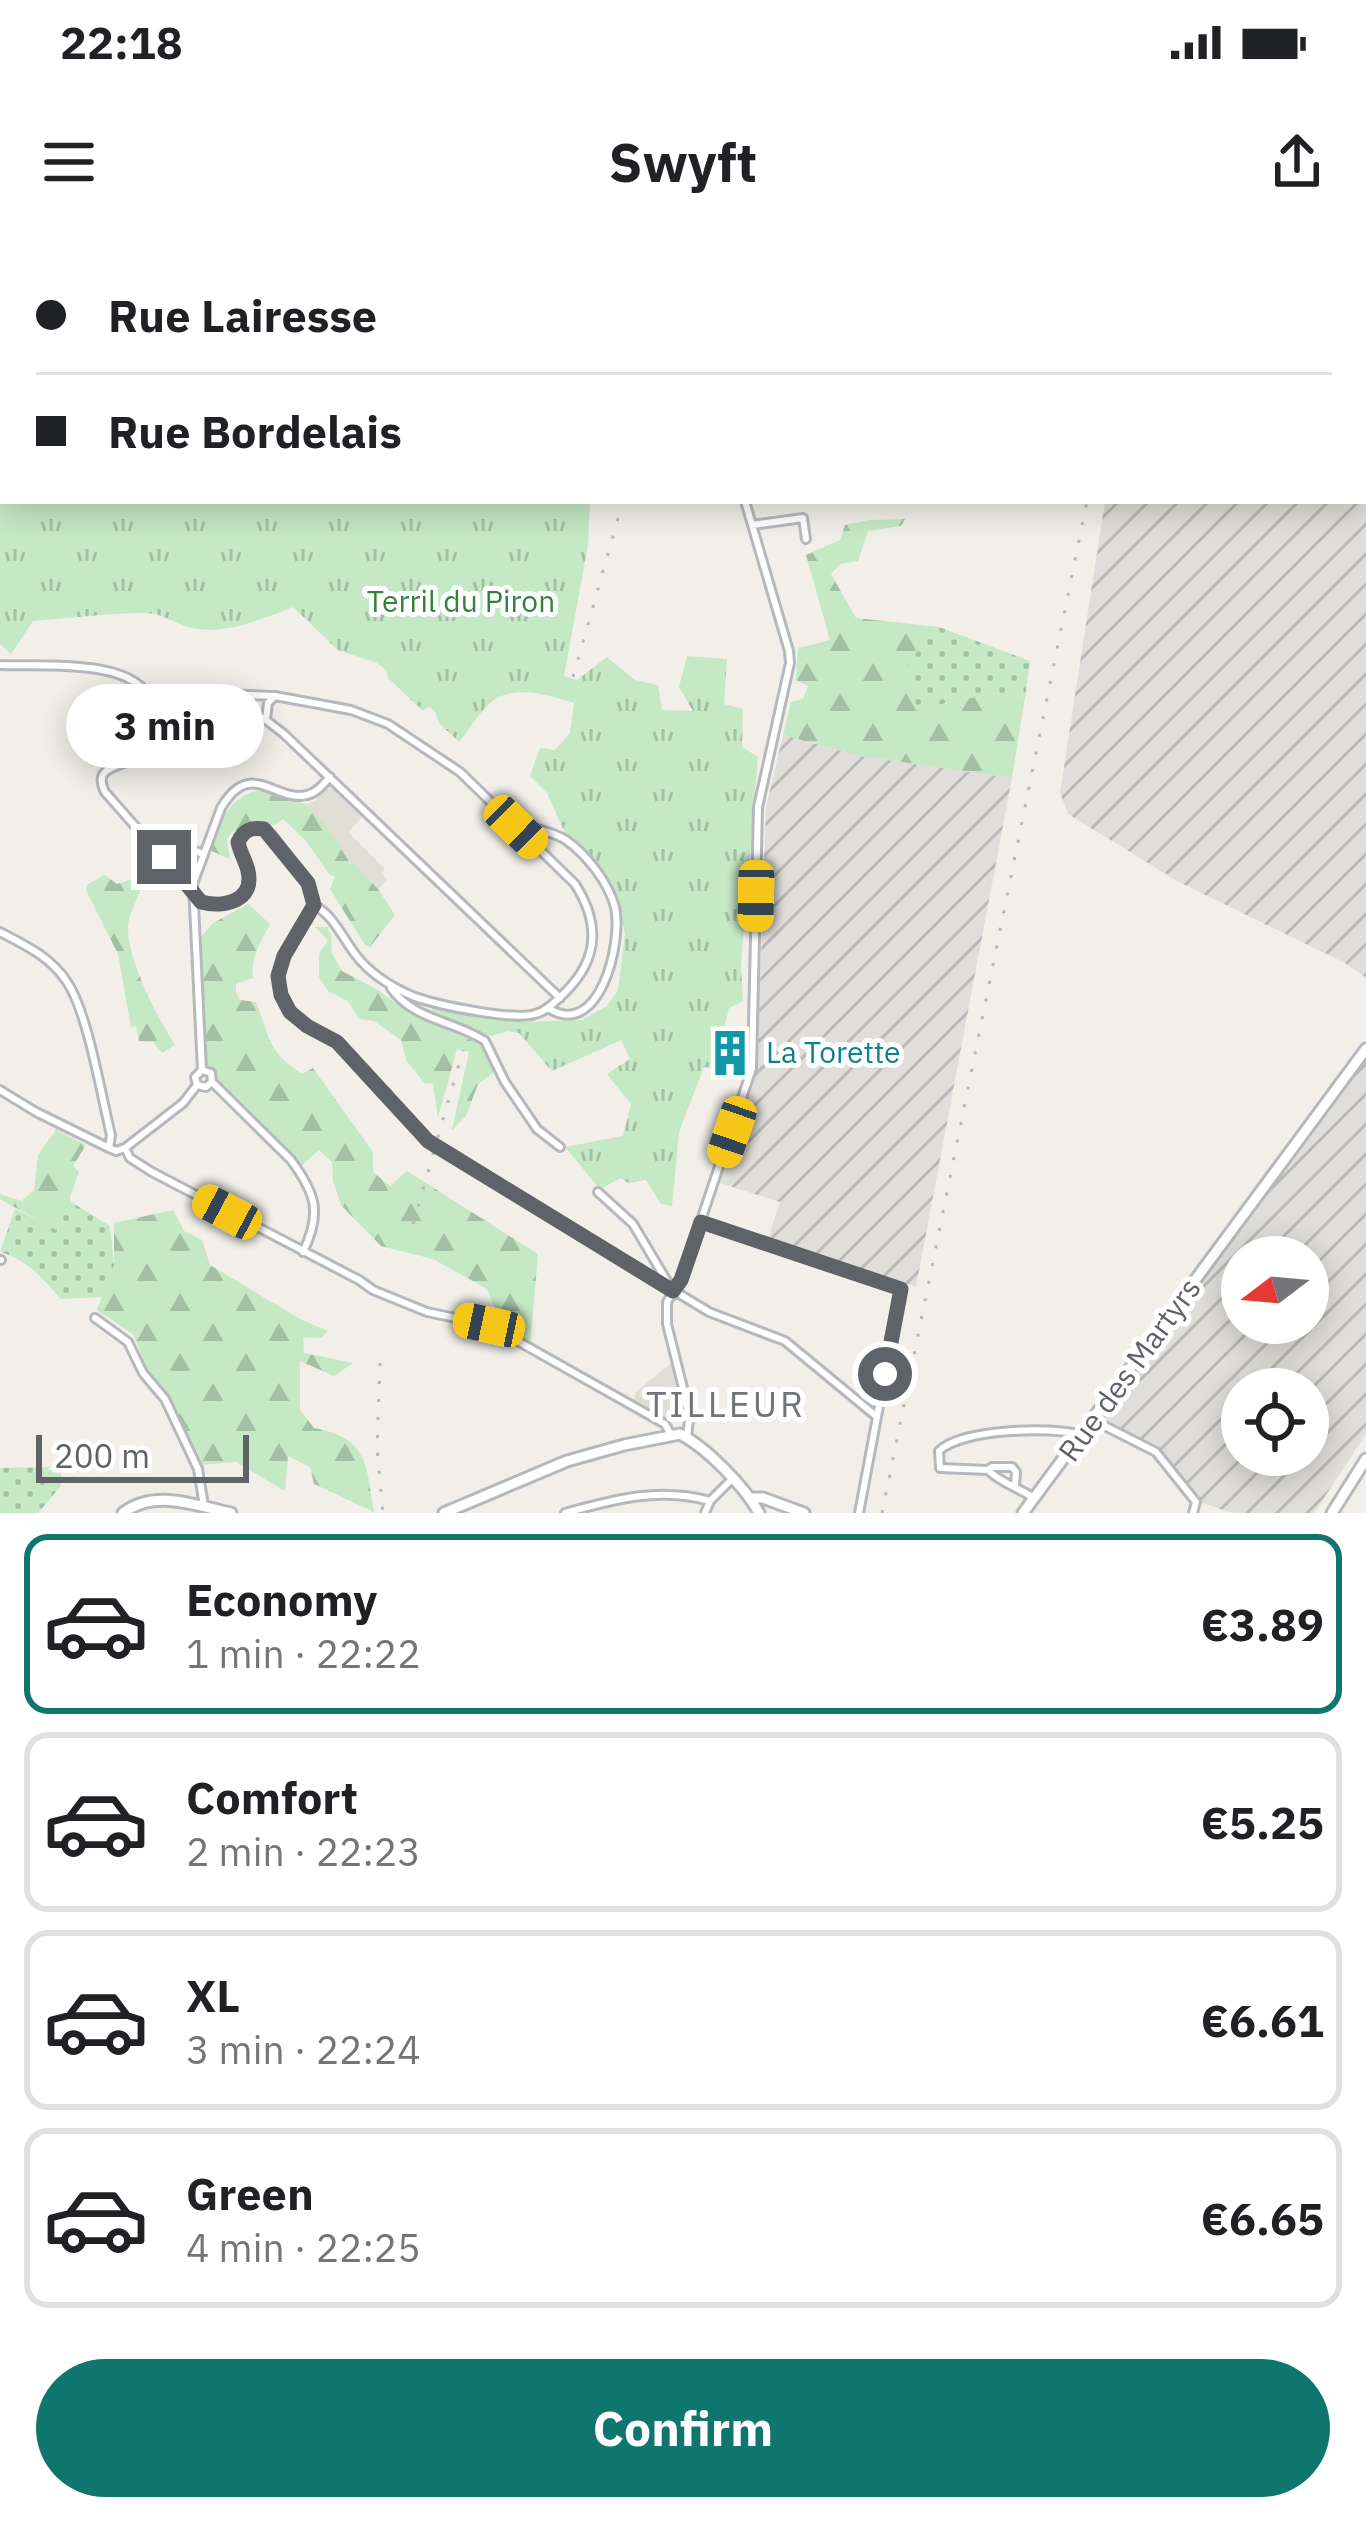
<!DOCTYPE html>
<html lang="en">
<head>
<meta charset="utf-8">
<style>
	:root { --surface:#fff; --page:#f2f2f2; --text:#202124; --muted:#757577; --line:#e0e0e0; --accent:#0f766e }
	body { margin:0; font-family:"IBM Plex Sans",sans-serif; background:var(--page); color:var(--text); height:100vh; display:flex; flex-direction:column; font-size:45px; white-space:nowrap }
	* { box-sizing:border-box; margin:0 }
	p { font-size:39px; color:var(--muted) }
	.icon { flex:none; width:66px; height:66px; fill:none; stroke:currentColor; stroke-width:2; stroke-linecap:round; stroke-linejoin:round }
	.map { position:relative; height:1273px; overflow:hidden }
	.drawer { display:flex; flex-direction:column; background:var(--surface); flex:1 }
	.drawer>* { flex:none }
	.banner { position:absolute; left:0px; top:0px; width:1368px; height:264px; box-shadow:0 6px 30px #0003; display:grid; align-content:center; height:264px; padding:0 36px; background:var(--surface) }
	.needle { width:78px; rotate:254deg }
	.buttons { position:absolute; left:1221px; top:996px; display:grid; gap:24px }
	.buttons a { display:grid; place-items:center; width:108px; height:108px; border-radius:50%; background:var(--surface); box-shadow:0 6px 30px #0003; font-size:60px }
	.scale { position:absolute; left:36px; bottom:30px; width:213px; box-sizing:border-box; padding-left:12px; border:6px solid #5f6368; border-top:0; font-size:33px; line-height:42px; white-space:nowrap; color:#5f6368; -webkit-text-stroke:9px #fff; paint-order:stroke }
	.end { position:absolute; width:54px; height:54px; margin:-27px; border:15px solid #5f6368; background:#fff; box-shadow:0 0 0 6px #fff }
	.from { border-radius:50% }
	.bubble { position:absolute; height:84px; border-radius:42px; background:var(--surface); box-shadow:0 6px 30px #0003; font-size:39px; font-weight:800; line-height:84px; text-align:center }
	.car { position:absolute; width:36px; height:72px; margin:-36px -18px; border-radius:15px; box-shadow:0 0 9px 3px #0007; background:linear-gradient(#f5c518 24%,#345 0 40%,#f5c518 0 76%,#345 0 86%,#f5c518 0) }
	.banner b { display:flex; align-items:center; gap:42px; height:114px; font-size:45px }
	.banner b+b { border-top:3px solid var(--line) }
	.banner i { width:30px; height:30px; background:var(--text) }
	ul { padding:21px 0 0; list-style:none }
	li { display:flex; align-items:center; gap:36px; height:180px; margin:0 24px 18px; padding:0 12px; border:6px solid var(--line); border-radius:24px }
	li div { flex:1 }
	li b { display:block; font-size:45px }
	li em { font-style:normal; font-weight:800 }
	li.current { border-color:var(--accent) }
	li>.icon { width:108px; height:108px; stroke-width:1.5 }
	.action { display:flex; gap:24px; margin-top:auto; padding:24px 36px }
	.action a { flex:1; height:138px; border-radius:72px; background:var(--accent); color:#fff; font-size:48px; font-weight:800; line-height:138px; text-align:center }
	.status { display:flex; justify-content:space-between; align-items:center; height:84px; padding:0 60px; background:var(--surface); direction:ltr }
	.status svg { height:33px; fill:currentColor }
	header { display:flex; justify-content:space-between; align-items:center; height:156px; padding:0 36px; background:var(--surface); font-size:54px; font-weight:800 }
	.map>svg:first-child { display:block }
	.industrial { fill:url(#industrial-furrows); fill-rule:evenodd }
	.education { fill:#e1ded6 }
	.grass { fill:url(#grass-dots) }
	.forest { fill:url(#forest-firs) }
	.park { fill:url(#park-tufts) }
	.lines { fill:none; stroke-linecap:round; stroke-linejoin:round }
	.minor-casing { stroke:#b5b8bc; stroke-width:12 }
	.tertiary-casing { stroke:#b5b8bc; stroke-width:15 }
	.secondary-casing { stroke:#b6babf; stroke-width:15 }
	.minor { stroke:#fff; stroke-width:6 }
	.tertiary { stroke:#fff; stroke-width:9 }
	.secondary { stroke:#fff; stroke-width:9 }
	.rail { stroke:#b6b7b8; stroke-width:3; stroke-dasharray:3 15; stroke-linecap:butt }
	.route { stroke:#5f6368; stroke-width:15 }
	.labels { text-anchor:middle; stroke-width:10; stroke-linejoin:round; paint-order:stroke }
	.park-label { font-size:30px; fill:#348238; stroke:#fff }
	.culture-label { font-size:30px; fill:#0d838f; stroke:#fff; text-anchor:start }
	.street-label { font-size:30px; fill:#5f6368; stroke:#fff }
	.quarter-label { font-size:36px; letter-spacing:3px; fill:#70757a; stroke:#fff }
</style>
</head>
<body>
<div class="status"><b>22:18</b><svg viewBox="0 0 49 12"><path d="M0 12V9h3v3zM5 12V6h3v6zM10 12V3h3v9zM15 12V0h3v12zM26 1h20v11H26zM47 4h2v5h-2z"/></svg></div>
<header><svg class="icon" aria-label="menu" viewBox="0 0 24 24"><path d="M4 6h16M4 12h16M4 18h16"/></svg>Swyft<svg class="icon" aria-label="share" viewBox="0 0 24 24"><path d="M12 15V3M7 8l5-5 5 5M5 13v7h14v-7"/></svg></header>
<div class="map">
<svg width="1366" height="1273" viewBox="0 0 1366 1273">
	<defs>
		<pattern id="industrial-furrows" width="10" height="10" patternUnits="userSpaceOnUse" patternTransform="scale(3)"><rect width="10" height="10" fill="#e0deda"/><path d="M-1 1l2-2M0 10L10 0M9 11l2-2" fill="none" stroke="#b9b8b5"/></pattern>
		<pattern id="grass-dots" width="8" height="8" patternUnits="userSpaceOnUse" patternTransform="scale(3)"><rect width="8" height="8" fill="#c5e8c5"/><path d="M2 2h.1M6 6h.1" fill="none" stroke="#a3c0a4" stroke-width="1.8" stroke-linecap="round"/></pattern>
		<pattern id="forest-firs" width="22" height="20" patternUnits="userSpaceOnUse" patternTransform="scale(3)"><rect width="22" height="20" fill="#c5e8c5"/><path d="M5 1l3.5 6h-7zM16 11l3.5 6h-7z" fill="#a3c0a4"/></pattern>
		<pattern id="park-tufts" width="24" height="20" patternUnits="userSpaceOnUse" patternTransform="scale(3)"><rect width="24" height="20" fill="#c5e8c5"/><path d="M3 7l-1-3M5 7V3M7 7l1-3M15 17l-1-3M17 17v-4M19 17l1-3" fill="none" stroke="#a3c0a4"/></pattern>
	</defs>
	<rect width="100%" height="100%" fill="#f1efe8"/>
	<path class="industrial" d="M818,0H1123V3H818Z
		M1366,253V738L1345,723L1179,642L1068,574L1060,553L1105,261H1365Z
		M783,495L860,516L1012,538L916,1047L768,999L780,962L720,943L753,841L758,806L766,567Z
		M1366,819V1194L1314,1273H1233L1199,1262L1156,1208L1102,1177ZM1242,1017H1308V1083H1242ZM1242,1149H1308V1215H1242Z"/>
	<path class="education" d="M327,548L333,549L362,577L348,592L385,629L381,633L387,640L378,649L355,624L352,625L305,564L315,561Z
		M671,1123L683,1174L670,1183L633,1161L636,1152Z"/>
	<path class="grass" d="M939,387L1030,421L1025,457L990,454L942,464L916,466L907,422Z
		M71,962L110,986L114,1025L102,1057L61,1059C42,1038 28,1020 0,1012L15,969L56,989Z
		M61,1227V1246L38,1273H0V1228Z"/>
	<path class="forest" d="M905,279L901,286L868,291L858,321L840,324L831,334L856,378L939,387L908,422L916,466L942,464L990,454L1025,457L1012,538L860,516L783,495L791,462L803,459L808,446L796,440L798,408L830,400L806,315L840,300L845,285L870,280Z
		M260,550L305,564L330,590L351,625L354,623L378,649L395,675L370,707L365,705L330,649L335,637L329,634L306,601L283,579L271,587C246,578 251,589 232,592L227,599L230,619L209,610C221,581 227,558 260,550Z
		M105,635L117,644L135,638L141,649C137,660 129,674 128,686C127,720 157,776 175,805L162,813L153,802L139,801L136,786L131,787L118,714L86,650L88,644Z
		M248,664L270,684C261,702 250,718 253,738L236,744V752L240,760L256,762C271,799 266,810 302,834L313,828L373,912V932L390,946L407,931L538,1014L530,1106L503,1088L487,1049L433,1019L381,1006L341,965L333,941L332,922L319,910L301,926L216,842L215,831L205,824L202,792L199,699L213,683Z
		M315,687H327L331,694L332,713L342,731L378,750L408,772L484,806L494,832L478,844L466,876L452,890L469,812L457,809L438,878L433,843L425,844L406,820L401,800L374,781L359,779L348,761L328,751L319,737V714L328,700Z
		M56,890L86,905L73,926L79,932L70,957L71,962L56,990L0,959V954L22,961L34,950L38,915Z
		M173,970L184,991L202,1000L210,1025L300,1079L328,1091L321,1098L303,1097L304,1113L353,1123L334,1136L300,1121V1170L314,1188C369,1198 366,1225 374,1272L314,1244L310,1227L288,1216L285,1251L236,1222L201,1225L170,1157L146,1127L134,1095L97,1070L114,1025V983Z"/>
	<path class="park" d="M20,0H575L576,3H15Z
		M3,11V261H590L588,305L564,436L577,440L607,417L635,440L658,445L662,470L693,471L679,447L687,416L727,419L724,464L743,469L742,507L758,517L741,723L743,761L729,768L714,829L704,827L679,892L672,966L661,964L646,940L628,943L621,938L600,949L565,907L623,896L631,864L607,834L630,819L621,800L552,831L519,793L508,791L491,796L432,772L433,766L524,782L582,780L607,766L618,750L625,694L614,649L594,617L565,593L547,553L530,536L540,508L555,510L570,493L574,463C549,455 511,443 489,464C478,474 469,490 459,502L439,483L436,474L429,466L423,471L388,438L386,430L377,423L338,410L293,367C262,379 226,395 192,388C177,385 164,374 147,373C110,373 71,378 33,381L11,414L0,404V14Z"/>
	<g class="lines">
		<defs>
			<path id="minor" d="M813,3V0
				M1127,3L1128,0
				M1365,248H1366
				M752,285L803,278L806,299
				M0,425C37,427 136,417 150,461C176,544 83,508 105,552L201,661L225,664L239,659L247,650L250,636L238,602C246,587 258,584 272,595L308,643L314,665L283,716L278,736L281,755L290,772L306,786L337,802L428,901L709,1072L785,1101L877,1177
				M146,451L275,456L351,470L388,484L460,532L575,644C603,688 597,725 558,759C550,766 544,772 535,774C513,781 438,765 415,757C393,748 370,734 355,714C342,697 334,676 314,665
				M217,456L266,480L284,494L560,758
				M266,479L268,463L275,456
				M516,587L522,585C536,589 554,592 566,600C587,615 608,642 615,667C623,703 599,801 548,768
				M146,597L149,594L156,595L203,614
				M0,692C25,705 51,717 67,742C88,773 101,855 111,895L109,908
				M391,748C413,780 455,781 485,801L505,842L537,889L560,907
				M212,842L291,920C316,954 322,973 303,1012
				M197,845L206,847L212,842L211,833L202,830
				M0,850L36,872L109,908L116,911L125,908
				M125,908L130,918L152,932L359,1040L373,1050L427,1072L489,1085L665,1184L671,1195
				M125,908L183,863L197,845L195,837L202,830L193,644L221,568C251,517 275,563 307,555C317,553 323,544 330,537
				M598,952L633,984L671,1048
				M701,981L901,1049L859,1273
				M0,1020H1
				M95,1078L128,1102L143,1133L165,1159L198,1229L204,1266
				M1093,1180L1156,1212L1196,1262L1193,1273
				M687,1197L689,1180L684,1152L667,1084V1062L681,1040L752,828L758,567L790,423L789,411L745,261
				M988,1230L992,1227H1012L1016,1232L1015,1245
				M1034,1258C1019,1248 999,1242 988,1230L940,1228L939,1211C961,1189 1051,1186 1081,1195
				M565,1273C615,1259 659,1247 710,1261
				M705,1273L710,1261L732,1239"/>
			<path id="tertiary" d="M752,1258H763L804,1273
				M123,1273C155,1248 196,1266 231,1273
				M444,1273L567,1221L624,1205L680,1194C707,1208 745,1247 759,1273
				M1023,1273L1366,809"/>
			<path id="secondary" d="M1332,1273L1366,1219"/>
		</defs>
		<use href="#minor" class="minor-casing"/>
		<use href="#tertiary" class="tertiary-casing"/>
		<use href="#secondary" class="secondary-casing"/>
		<use href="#minor" class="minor"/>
		<use href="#tertiary" class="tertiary"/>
		<use href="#secondary" class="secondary"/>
		<path class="rail" d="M696,3L697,0
			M1143,3L1144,0
			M573,437L623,261
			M413,984L463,810
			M380,1123L377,1208L383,1273
			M882,1273L1087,261"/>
	</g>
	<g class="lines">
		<path class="route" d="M164,617L201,662C224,668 255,661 248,631C246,621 240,613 238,602C244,590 251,587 264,589L308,643L314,665L284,716L278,736L281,755L290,772L307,786L337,802L428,901L673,1051L681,1040L701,982L901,1049L885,1134"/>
	</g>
	<defs>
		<symbol id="building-bare" viewBox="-9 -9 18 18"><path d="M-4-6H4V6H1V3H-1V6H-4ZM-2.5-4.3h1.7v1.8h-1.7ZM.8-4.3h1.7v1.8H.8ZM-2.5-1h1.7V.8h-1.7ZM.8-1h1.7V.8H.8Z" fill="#0f9aa8" stroke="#fff" stroke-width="2.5" paint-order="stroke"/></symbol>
	</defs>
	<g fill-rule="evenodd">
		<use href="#building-bare" x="697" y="780" width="66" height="66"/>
	</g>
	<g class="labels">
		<g class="park-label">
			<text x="461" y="372">Terril du Piron</text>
		</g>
		<g class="culture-label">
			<text x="766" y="823">La Torette</text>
		</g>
		<g class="street-label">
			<text transform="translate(1130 1130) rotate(-54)" y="10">Rue des Martyrs</text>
		</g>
		<g class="quarter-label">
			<text x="726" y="1177">TILLEUR</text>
		</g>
	</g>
</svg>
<div class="buttons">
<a><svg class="needle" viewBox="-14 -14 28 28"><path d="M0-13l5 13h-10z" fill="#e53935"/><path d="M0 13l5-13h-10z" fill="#757577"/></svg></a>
<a><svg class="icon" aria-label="locate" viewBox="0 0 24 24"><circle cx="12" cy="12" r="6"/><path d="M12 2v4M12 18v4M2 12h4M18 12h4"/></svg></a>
</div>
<div class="scale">200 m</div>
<i class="end from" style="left:885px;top:1134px"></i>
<i class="end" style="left:164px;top:617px"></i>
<div class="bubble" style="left:66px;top:444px;width:198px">3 min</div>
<i class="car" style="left:516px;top:587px;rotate:134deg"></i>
<i class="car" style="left:756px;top:656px;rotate:181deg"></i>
<i class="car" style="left:732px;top:892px;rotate:199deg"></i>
<i class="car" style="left:227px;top:972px;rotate:298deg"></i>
<i class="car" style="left:489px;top:1085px;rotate:282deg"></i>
<div class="banner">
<b><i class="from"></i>Rue Lairesse</b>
<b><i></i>Rue Bordelais</b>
</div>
</div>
<section class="drawer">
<ul>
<li class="current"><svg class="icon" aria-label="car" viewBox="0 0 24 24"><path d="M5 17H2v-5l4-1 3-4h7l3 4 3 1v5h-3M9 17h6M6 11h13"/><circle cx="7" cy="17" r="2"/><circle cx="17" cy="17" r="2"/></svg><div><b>Economy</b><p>1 min · 22:22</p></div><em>€3.89</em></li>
<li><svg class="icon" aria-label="car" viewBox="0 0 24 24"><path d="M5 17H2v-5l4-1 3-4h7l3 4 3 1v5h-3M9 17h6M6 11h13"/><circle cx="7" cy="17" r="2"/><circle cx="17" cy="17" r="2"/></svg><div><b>Comfort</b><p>2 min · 22:23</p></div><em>€5.25</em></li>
<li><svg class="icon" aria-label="car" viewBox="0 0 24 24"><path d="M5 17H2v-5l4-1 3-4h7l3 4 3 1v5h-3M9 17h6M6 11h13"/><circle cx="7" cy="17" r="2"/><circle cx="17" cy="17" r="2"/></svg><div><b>XL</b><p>3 min · 22:24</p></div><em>€6.61</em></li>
<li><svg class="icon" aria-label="car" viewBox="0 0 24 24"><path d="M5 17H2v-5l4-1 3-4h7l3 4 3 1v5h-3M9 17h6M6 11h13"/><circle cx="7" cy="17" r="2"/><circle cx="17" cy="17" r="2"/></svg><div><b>Green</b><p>4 min · 22:25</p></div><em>€6.65</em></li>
</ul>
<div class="action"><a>Confirm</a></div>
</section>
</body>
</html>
